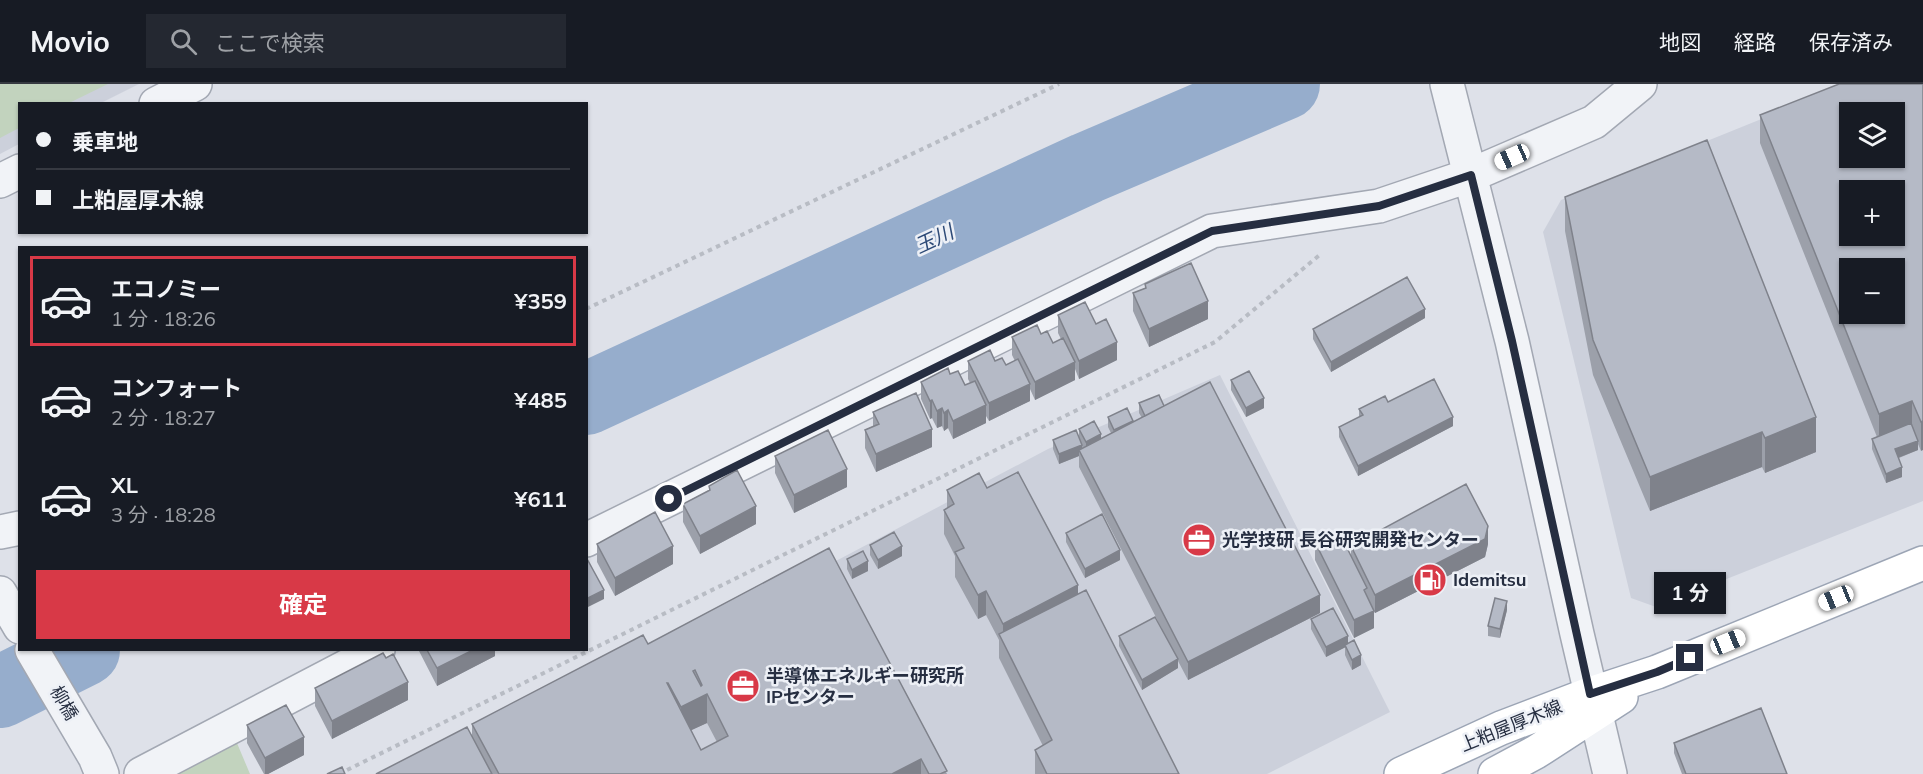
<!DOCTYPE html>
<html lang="ja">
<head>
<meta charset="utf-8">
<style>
	:root { --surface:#171b24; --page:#242831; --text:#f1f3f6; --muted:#9ea1a6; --line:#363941; --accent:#d83947 }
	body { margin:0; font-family:Mulish,"Noto Sans JP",sans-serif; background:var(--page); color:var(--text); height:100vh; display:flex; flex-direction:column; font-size:22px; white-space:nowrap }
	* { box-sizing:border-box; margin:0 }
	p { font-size:20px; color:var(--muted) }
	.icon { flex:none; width:33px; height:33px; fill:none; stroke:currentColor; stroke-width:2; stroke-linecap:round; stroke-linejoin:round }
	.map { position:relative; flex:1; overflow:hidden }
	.side { position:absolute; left:18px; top:162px; width:570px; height:405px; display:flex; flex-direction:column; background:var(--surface); border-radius:0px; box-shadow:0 2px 4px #0004 }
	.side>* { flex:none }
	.guide { position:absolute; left:18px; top:18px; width:570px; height:132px; border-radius:0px; box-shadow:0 2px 4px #0004; display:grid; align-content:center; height:132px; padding:0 18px; background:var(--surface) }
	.buttons { position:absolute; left:1839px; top:18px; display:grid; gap:12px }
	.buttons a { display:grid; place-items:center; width:66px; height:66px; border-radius:0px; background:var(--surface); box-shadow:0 2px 4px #0004; font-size:30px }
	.end { position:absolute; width:27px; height:27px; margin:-14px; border:8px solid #262e41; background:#fff; box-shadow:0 0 0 3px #fff }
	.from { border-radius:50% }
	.bubble { position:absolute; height:42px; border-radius:0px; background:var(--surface); box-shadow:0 2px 4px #0004; font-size:20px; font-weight:700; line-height:42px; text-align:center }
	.car { position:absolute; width:18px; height:36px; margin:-18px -9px; border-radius:8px; box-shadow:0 0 4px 2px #0007; background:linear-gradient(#fff 24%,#345 0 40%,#fff 0 76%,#345 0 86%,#fff 0) }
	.guide b { display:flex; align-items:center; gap:21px; height:57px; font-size:22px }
	.guide b+b { border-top:2px solid var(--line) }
	.guide i { width:15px; height:15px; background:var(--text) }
	ul { padding:10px 0 0; list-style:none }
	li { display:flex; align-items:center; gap:18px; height:90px; margin:0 12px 9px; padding:0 6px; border:3px solid transparent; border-radius:0px }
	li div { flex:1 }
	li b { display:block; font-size:22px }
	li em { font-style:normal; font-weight:700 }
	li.active { border-color:var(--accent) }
	li>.icon { width:54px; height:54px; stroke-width:1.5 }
	.button { display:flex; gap:12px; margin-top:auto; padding:12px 18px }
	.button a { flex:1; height:69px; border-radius:0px; background:var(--accent); color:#fff; font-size:24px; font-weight:700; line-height:69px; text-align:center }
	header { display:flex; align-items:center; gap:36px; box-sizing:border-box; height:84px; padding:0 30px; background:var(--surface); border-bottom:2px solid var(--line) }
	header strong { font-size:28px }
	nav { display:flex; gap:33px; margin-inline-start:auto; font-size:21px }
	.search { width:420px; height:54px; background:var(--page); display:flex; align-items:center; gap:15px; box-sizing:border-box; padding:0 21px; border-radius:0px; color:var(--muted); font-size:22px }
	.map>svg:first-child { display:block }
	.built { fill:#ccd0db; fill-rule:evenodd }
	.green { fill:#c2d3be }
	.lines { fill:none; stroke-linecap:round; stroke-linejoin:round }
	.river { stroke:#96adcc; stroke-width:72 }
	.minor-casing { stroke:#a3a8b3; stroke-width:36 }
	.major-casing { stroke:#9ca5b5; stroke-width:36 }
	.path { stroke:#b8bcc4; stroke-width:4; stroke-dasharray:4.5 4.5; stroke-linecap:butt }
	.minor { stroke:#f1f3f7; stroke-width:33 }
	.major { stroke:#fff; stroke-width:33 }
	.wall { fill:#9ca0aa; fill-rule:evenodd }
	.shaded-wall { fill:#7f828b }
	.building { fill:#b5bac6; stroke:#7f828b; stroke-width:1.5; fill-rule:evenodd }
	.route { stroke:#262e41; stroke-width:8 }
	.labels { text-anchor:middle; stroke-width:5; stroke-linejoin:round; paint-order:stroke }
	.poi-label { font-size:18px; font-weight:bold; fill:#262e41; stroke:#edf0f6; text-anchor:start }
	.street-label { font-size:18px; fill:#262e41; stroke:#edf0f6 }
	.water-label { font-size:20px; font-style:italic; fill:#2d4a77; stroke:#edf0f6 }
</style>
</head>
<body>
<header>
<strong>Movio</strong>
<div class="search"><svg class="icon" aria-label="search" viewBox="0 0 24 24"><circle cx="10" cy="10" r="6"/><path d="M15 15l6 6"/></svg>ここで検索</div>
<nav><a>地図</a><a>経路</a><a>保存済み</a></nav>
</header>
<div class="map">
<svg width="1923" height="690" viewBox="0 0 1923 690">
	<rect width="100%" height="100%" fill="#dee1e9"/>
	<path class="built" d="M0,0H139L101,19L20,20L19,60L0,70Z
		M1848,0H1923V417L1656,523L1631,514L1543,148L1561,116ZM1850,28H1894V74H1850ZM1850,106H1894V152H1850ZM1850,184H1894V230H1850Z
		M1220,291L1390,628L1267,690H388L834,478L1048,365Z"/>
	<path class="green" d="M0,0H108L69,19L20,20L19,44L0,54Z
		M234,652L250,690H165Z"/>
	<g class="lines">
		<path class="river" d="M586,315L1087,84L1284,0
			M0,608L84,566"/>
		<defs>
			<path id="minor" d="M1447,0L1512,257L1577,550L1610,690
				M156,20L195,0
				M0,97L20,87
				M0,448L20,444
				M586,456L1212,147L1379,122L1471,91L1594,38L1640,0
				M0,509L20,543
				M32,566L95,673L102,690
				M141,690L378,566"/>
			<path id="major" d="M1401,690L1501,644L1590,610L1657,588L1923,479
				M1495,690L1536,668L1621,613"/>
		</defs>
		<use href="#minor" class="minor-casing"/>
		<use href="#major" class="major-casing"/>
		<path class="path" d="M586,225L1059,0
			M339,690L1215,258L1322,169"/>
		<use href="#minor" class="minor"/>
		<use href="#major" class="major"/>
	</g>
	<path class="wall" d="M1923,0L1921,367L1918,360V366L1899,374L1902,393L1886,399L1872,365V355L1877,353L1760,59V31Z
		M1565,113L1816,368L1765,389L1762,383L1650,427L1593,291L1565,147Z
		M1145,200L1208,235L1149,263L1133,227V209L1145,204Z
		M1058,231L1096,240L1117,276L1079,295L1075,285V296L1035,316L1030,305V317L989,337L986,332V339L953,355L948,344L944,347L942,342L937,344L932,334L930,335L921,315V298L950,290L965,301L970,299L968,295V277H995L1006,281L1015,277L1012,271V253L1041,250L1053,259L1061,255L1058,249Z
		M1425,234L1331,288L1313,255V245Z
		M1231,296L1264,324L1246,333L1231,306Z
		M1388,318L1453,342L1358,392L1339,353V343L1359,333V325Z
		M1139,319L1164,322L1320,529L1188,596L1178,577V584L1142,606L1119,562V552L1162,545L1079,383V372L1059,380L1053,365V356L1079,353V345L1101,355L1111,349L1108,343V333L1133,338L1142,334L1139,329Z
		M873,328L932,363L876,388L865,364V346L873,342Z
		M775,372L847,403L794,429L775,389Z
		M709,402L756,440L700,470L683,438V420L709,406Z
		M987,404L1078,510L1179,690H1035V666L1043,662L999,574V556L986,531L978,535L955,493V472L944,450V426L947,424V406Z
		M1066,449L1120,476L1085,494L1066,458Z
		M1315,458L1351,471V462L1488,460L1485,473L1375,529L1374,528V544L1354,554L1315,476Z
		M597,460L673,480L615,512L597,478Z
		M870,461L902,472L878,485L870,471Z
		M829,464L947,690H376L472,652V640L648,560ZM707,639L717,658L701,666L691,646Z
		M847,475L868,487L852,495L847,485Z
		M1507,526L1500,554L1488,552V542Z
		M1311,535L1348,560L1361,581L1352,586L1345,571V563L1326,573L1311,545Z
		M419,566H495V572L437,602L419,567Z
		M315,604L408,616L332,655L315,622Z
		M247,641L304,671L268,690H264L247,659Z
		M1674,659L1787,690H1682L1674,669Z"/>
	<path class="shaded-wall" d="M1208,217V235L1149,263V245Z
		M1425,225V234L1331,288V278Z
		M1117,258V276L1079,295V277Z
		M1075,278V296L1035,316V298Z
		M1030,300V317L989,337V319Z
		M1264,314V324L1246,333V324Z
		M932,316V334L930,335V317Z
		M1912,317V345L1879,358V330Z
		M986,321V339L953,355V337Z
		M942,324V342L937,344V327Z
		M948,326V344L944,347V329Z
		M1453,333V342L1358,392V382Z
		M1816,333V368L1765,389V354Z
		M1923,337V366L1921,367V338Z
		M932,345V363L876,388V370Z
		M1762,348V383L1650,427V393Z
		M1101,350V359L1086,367V358Z
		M1918,357V366L1895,375V365Z
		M1082,361V370L1079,366V372L1059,380V370Z
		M1902,383V393L1886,399V390Z
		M847,385V403L794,429V411Z
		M756,422V440L700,470V452Z
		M1488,442V460L1485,473L1375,529V511Z
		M673,462V480L615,512V494Z
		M902,462V472L878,485V476Z
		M1120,466V476L1085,494V485Z
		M868,477V487L852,495V486Z
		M1078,501V525L1003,558V540Z
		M604,506V515L586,524V515Z
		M986,507V531L978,535V511Z
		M1320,511V529L1188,596V578Z
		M1507,517V526L1500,554V545Z
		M1374,527V544L1354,554V536Z
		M1348,552V562L1326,573V563Z
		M473,566H495V572L437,602V584Z
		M1361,571V581L1352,586V576Z
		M1178,575V584L1142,606V596Z
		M408,598V616L332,655V637Z
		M707,610V639L681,651V623Z
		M304,653V671L268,690H265V674Z
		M921,675V690H892Z"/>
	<path class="building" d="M1839,0H1923V337L1921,338L1912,317L1879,330L1760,31ZM1850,28H1894V74H1850ZM1850,106H1894V152H1850ZM1850,184H1894V230H1850Z
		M1707,56L1816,333L1765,354L1762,348L1650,393L1593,256L1565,113Z
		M1191,179L1208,217L1149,245L1133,209L1146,204L1145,200Z
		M1407,193L1425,225L1331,278L1313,245Z
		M1085,218L1096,240L1106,235L1117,258L1079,277L1058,231Z
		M1037,241L1041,250L1047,247L1053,259L1063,254L1075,278L1035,298L1012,253Z
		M990,266L995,277L1002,274L1006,281L1018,275L1030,300L989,319L968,277Z
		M948,284L950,290L958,287L965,301L975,297L986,321L953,337L948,326L944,329L942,324L937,327L932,316L930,317L921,298Z
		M1249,287L1264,314L1246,324L1231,296Z
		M1434,295L1453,333L1358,382L1339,343L1363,331L1359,325L1385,312L1388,318Z
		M1210,298L1320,511L1188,578L1079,366Z
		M916,309L932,345L876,370L865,346L879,340L873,328Z
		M1159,311L1164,322L1145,332L1139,319Z
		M1127,324L1133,337L1114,346L1108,333Z
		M1094,337L1101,350L1086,358L1079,345Z
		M1911,339L1918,357L1895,365L1902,383L1886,390L1872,355Z
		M828,346L847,385L794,411L775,372Z
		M1076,346L1082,361L1059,370L1053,356Z
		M737,386L756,422L700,452L683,420L710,406L709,402Z
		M1018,388L1078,501L1003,540L986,507L978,511L955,468L964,464L944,426L954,420L947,406L979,389L987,404Z
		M1466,400L1488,442L1485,455L1375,511L1351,462Z
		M655,428L673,462L615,494L597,460Z
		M1102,430L1120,466L1085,485L1066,449Z
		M1338,446L1367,504L1364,506L1374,527L1354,536L1315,458Z
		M894,448L902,462L878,476L870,461Z
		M829,464L947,687L940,690H929L921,675L892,690H499L472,640L643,551L648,560ZM695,586L702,601L701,602L693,587ZM667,599H668L681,623L707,610L728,652L701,666Z
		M863,467L868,477L852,486L847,475Z
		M586,473L604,506L586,515Z
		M1086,506L1179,690H1047L1035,666L1052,656L999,550Z
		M1495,514L1507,517L1500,545L1488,542Z
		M1333,524L1348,552L1326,563L1311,535Z
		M1155,533L1178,575L1142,596L1119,552Z
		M1354,556L1361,571L1352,576L1345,561Z
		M427,566H473L437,584Z
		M383,569L386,574L393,570L408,598L332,637L315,604Z
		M286,621L304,653L265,674L247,641Z
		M1761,624L1787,690H1686L1674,659Z
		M467,643L492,690H376Z
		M342,683L345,690H327Z"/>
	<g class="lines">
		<path class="route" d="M669,415L1212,147L1379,122L1471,91L1512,257L1590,610L1657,588L1690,574"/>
	</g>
	<defs>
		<symbol id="office-disc" viewBox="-11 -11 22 22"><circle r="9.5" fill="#d83947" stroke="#edf0f6"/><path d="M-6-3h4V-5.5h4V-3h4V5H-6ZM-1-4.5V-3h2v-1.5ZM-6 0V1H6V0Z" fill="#fff"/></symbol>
		<symbol id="fuel-disc" viewBox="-11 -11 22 22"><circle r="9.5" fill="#d83947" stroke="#edf0f6"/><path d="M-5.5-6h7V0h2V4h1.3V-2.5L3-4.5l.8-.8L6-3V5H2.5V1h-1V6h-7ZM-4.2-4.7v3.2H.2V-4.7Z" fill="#fff"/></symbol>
	</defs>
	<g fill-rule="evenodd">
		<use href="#office-disc" x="1180" y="437" width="38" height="38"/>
		<use href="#fuel-disc" x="1411" y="477" width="38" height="38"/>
		<use href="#office-disc" x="724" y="583" width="38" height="38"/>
	</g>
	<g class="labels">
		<g class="poi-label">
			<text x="1222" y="462">光学技研 長谷研究開発センター</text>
			<text x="1453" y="502">Idemitsu</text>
			<text x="766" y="598">半導体エネルギー研究所<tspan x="766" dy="21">IPセンター</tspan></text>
		</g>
		<g class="street-label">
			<text transform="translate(64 619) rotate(60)" y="6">柳橋</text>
			<text transform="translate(1511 642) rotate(-22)" y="6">上粕屋厚木線</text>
		</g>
		<g class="water-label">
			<text transform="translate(934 155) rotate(-25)" y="7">玉川</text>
		</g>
	</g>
</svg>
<div class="buttons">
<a><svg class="icon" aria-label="layers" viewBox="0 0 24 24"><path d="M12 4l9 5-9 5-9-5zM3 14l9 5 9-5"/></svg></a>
<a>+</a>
<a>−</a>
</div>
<i class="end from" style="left:669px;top:415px"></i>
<i class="end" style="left:1690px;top:574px"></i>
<div class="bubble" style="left:1654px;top:488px;width:72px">1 分</div>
<i class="car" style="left:1512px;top:73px;rotate:246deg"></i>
<i class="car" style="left:1836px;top:514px;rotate:248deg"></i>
<i class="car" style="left:1728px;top:558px;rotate:68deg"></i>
<div class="guide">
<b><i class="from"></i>乗車地</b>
<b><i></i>上粕屋厚木線</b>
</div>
<section class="side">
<ul>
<li class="active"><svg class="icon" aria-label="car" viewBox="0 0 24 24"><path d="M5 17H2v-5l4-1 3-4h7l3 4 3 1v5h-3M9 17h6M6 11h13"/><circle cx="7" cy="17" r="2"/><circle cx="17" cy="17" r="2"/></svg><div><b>エコノミー</b><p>1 分 · 18:26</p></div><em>¥359</em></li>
<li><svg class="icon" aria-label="car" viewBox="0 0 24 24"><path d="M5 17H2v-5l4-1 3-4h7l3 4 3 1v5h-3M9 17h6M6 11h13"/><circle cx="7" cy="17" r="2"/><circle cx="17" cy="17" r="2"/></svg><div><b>コンフォート</b><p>2 分 · 18:27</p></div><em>¥485</em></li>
<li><svg class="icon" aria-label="car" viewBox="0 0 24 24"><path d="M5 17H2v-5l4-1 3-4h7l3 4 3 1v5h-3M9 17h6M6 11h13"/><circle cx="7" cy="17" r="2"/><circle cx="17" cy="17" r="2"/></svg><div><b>XL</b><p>3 分 · 18:28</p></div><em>¥611</em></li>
</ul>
<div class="button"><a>確定</a></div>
</section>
</div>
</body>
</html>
